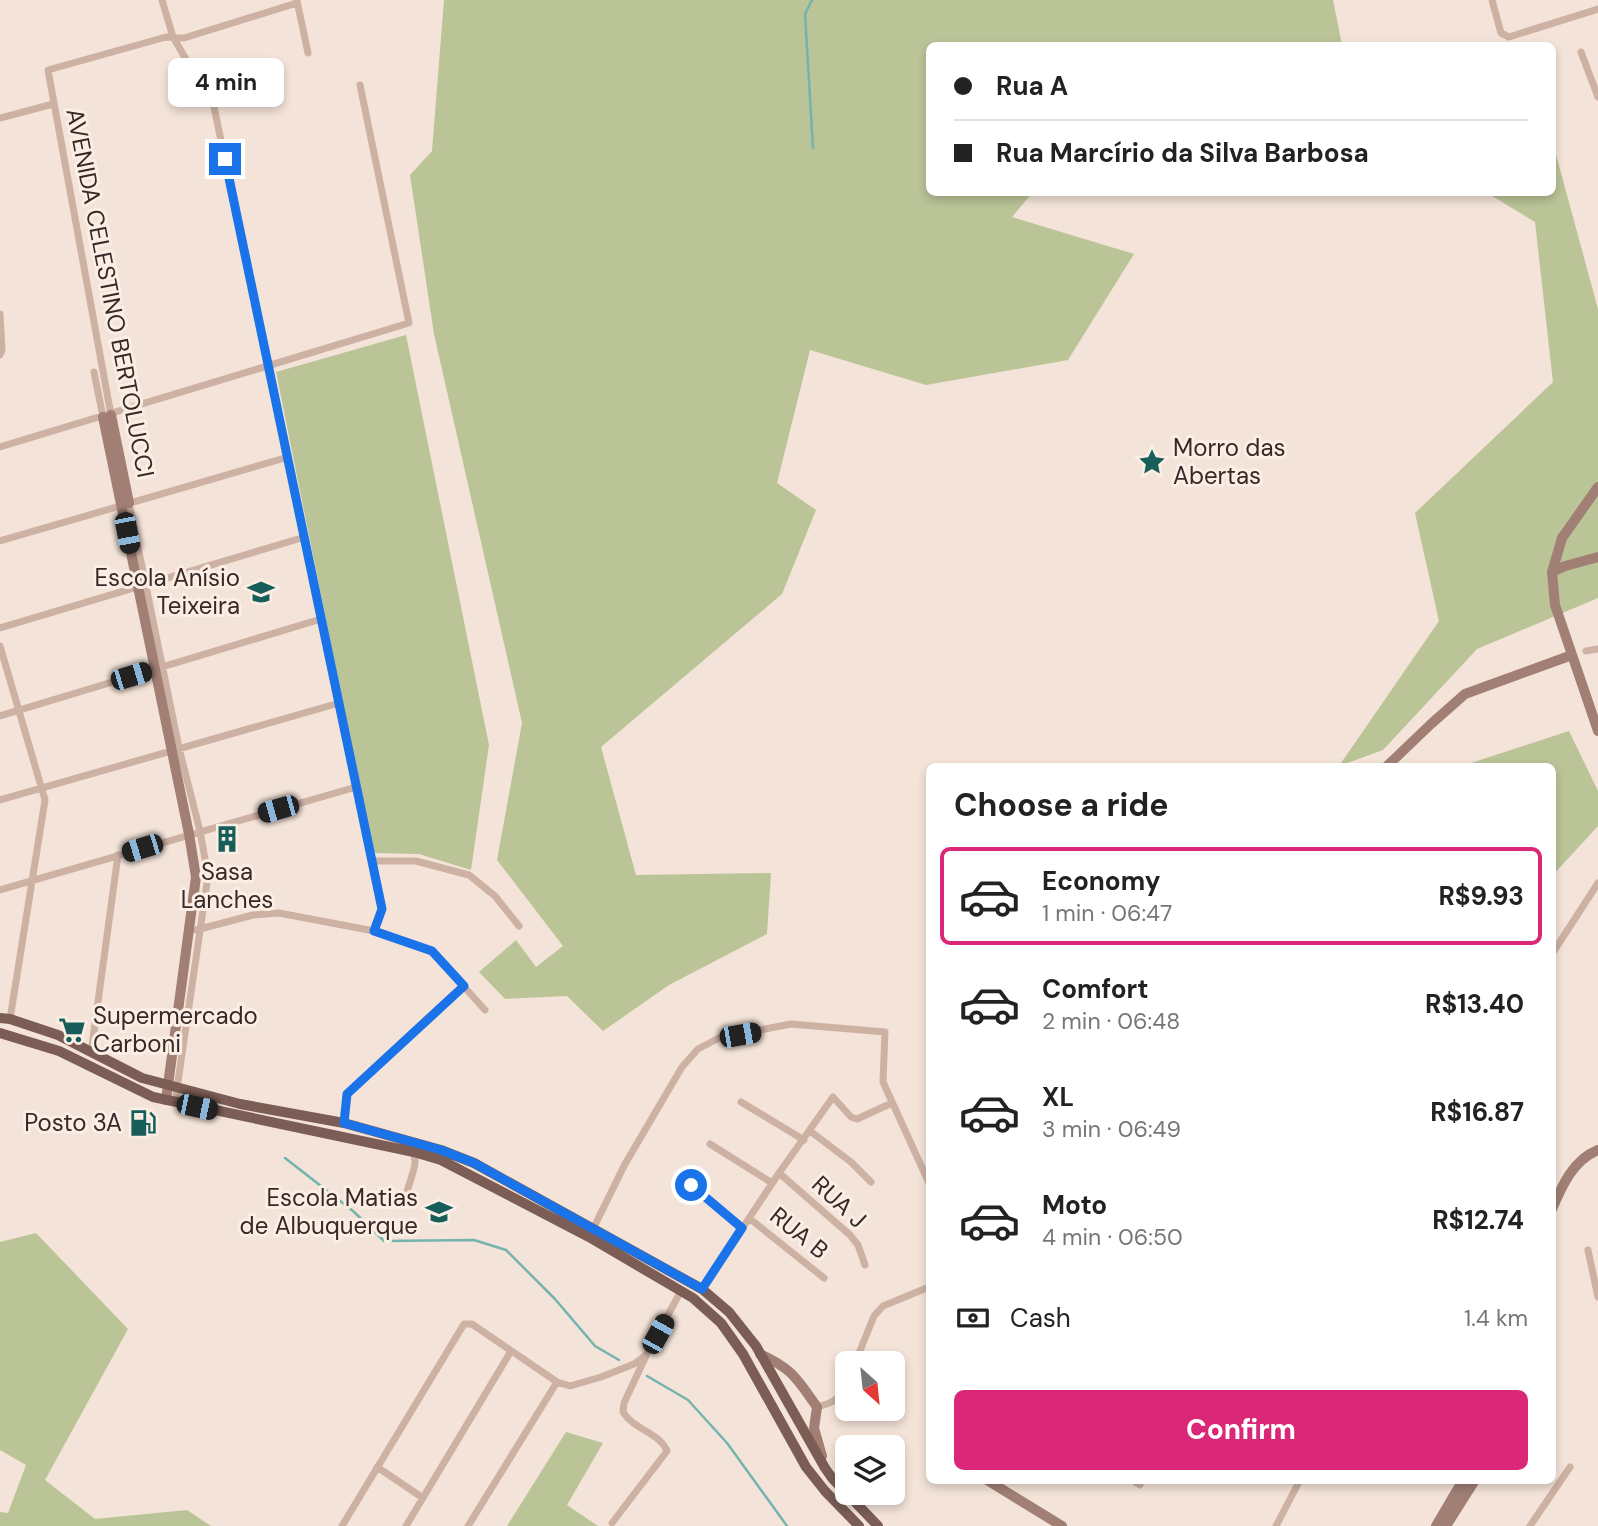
<!DOCTYPE html>
<html lang="en">
<head>
<meta charset="utf-8">
<style>
	:root { --surface:#fff; --page:#f2f2f2; --text:#222; --muted:#767676; --line:#e0e0e0; --accent:#db2777 }
	body { margin:0; font-family:"DM Sans",sans-serif; background:var(--page); color:var(--text); height:100vh; display:flex; flex-direction:column; font-size:26px; white-space:nowrap }
	* { box-sizing:border-box; margin:0 }
	p { font-size:23px; color:var(--muted) }
	.icon { flex:none; width:38px; height:38px; fill:none; stroke:currentColor; stroke-width:2; stroke-linecap:round; stroke-linejoin:round }
	.map { position:relative; flex:1; overflow:hidden }
	.panel { position:absolute; left:926px; top:763px; width:630px; height:721px; display:flex; flex-direction:column; background:var(--surface); border-radius:10px; box-shadow:0 4px 10px #0003 }
	.panel>* { flex:none }
	.guide { position:absolute; left:926px; top:42px; width:630px; height:154px; border-radius:10px; box-shadow:0 4px 10px #0003; display:grid; align-content:center; height:154px; padding:0 28px; background:var(--surface) }
	.needle { width:46px; rotate:153deg }
	.tools { position:absolute; left:835px; top:1351px; display:grid; gap:14px }
	.tools a { display:grid; place-items:center; width:70px; height:70px; border-radius:10px; background:var(--surface); box-shadow:0 4px 10px #0003; font-size:35px }
	.end { position:absolute; width:32px; height:32px; margin:-16px; border:9px solid #1a73e8; background:#fff; box-shadow:0 0 0 4px #fff }
	.from { border-radius:50% }
	.bubble { position:absolute; height:49px; border-radius:10px; background:var(--surface); box-shadow:0 4px 10px #0003; font-size:23px; font-weight:700; line-height:49px; text-align:center }
	.car { position:absolute; width:21px; height:42px; margin:-21px -10px; border-radius:9px; box-shadow:0 0 5px 2px #0007; background:linear-gradient(#222 24%,#8ab4d8 0 40%,#222 0 76%,#8ab4d8 0 86%,#222 0) }
	.guide b { display:flex; align-items:center; gap:24px; height:66px; font-size:26px }
	.guide b+b { border-top:2px solid var(--line) }
	.guide i { width:18px; height:18px; background:var(--text) }
	ul { padding:0; list-style:none }
	li { display:flex; align-items:center; gap:21px; height:98px; margin:0 14px 10px; padding:0 14px; border:4px solid transparent; border-radius:10px }
	li div { flex:1 }
	li b { display:block; font-size:26px }
	li em { font-style:normal; font-weight:700 }
	li.on { border-color:var(--accent) }
	li>.icon { width:63px; height:63px; stroke-width:1.5 }
	h2 { padding:0 28px; font-size:32px; line-height:84px }
	.pay { display:flex; align-items:center; gap:18px; height:77px; padding:0 28px; font-size:26px }
	.pay p { margin-inline-start:auto }
	.primary-button { display:flex; gap:14px; margin-top:auto; padding:14px 28px }
	.primary-button a { flex:1; height:80px; border-radius:10px; background:var(--accent); color:#fff; font-size:28px; font-weight:700; line-height:80px; text-align:center }
	.map>svg:first-child { display:block }
	.green { fill:#bac497 }
	.lines { fill:none; stroke-linecap:round; stroke-linejoin:round }
	.stream { stroke:#74b4af; stroke-width:2.5 }
	.street { stroke:#cdb1a3; stroke-width:7 }
	.secondary { stroke:#a17f74; stroke-width:10 }
	.primary { stroke:#7b5d55; stroke-width:10 }
	.route { stroke:#1a73e8; stroke-width:9 }
	.labels { text-anchor:middle; stroke-width:6; stroke-linejoin:round; paint-order:stroke }
	.street-label { font-size:24px; fill:#372926; stroke:#fbeee5 }
	.poi-label { font-size:24px; fill:#372926; stroke:#fbeee5; text-anchor:end }
</style>
</head>
<body>
<div class="map">
<svg width="1598" height="1526" viewBox="0 0 1598 1526">
	<rect width="100%" height="100%" fill="#f4e3d8"/>
	<path class="green" d="M444,0H1333L1342,45L929,46V192L1032,193L1012,217L1134,254L1068,360L926,385L810,350L777,483L816,510L782,594L601,747L636,875L771,873L767,934L669,985L603,1031L567,996L505,999L479,972L516,940L536,967L563,946L497,860L522,723L434,334L410,175L432,151Z
		M1552,140L1598,309V598L1477,649L1383,750L1339,766L1439,621L1415,513L1553,382L1535,222L1487,193L1552,192Z
		M406,335L489,745L471,870L419,854L373,853L276,372Z
		M1569,731L1598,791V826L1552,876V766H1462Z
		M36,1233L128,1329L45,1480L95,1519L187,1510L211,1526H0V1512L8,1513L26,1465L0,1450V1242Z
		M566,1432L603,1443L567,1505L598,1526H507Z"/>
	<g class="lines">
		<path class="stream" d="M812,0L805,14L813,148
			M285,1158L353,1211L384,1241L474,1240L506,1250L555,1299L595,1346L619,1360
			M647,1376L688,1400L727,1443L787,1526"/>
		<path class="street" d="M162,0L173,37L214,107L382,909L374,931
			M1492,0L1501,33L1509,37L1598,9
			M297,1L308,53
			M1581,52L1598,97
			M0,118L53,104
			M0,314L2,350L0,355
			M94,372L103,417
			M111,415L48,70L166,37L184,38L297,3
			M0,447L409,323L360,85
			M129,503L179,748L200,831L208,876L175,1102
			M0,541L288,457
			M0,628L305,537
			M0,646L45,800L10,1019
			M1586,651L1598,649
			M0,716L321,619
			M0,800L339,703
			M372,861H416L469,875L495,896L519,926
			M0,890L356,787
			M196,930L253,915L279,913L374,931L432,951L485,1010
			M1552,954L1598,883
			M91,1053L118,855
			M741,1102L804,1140
			M344,1123L347,1094L464,986
			M810,1131L851,1162L871,1182
			M710,1144L772,1183
			M779,1173L850,1235L858,1245L865,1265
			M691,1185L742,1228
			M390,1204L403,1202C405,1198 415,1168 415,1163C415,1159 414,1156 414,1152
			M749,1218L824,1278
			M593,1229L625,1164L682,1067L698,1049L719,1038L791,1024L885,1032L883,1082L929,1183
			M1588,1250L1598,1297
			M702,1289L779,1173L833,1097L851,1117L857,1119L892,1103
			M855,1363L874,1316L883,1306L929,1287
			M817,1407C833,1403 840,1399 847,1383
			M377,1467L423,1498
			M1132,1480L1140,1485
			M612,1523L667,1451C660,1433 633,1429 623,1412L624,1403L646,1356
			M342,1526L464,1324H472L557,1382L570,1386L601,1377L634,1364L646,1355L681,1291
			M406,1526L511,1351
			M468,1526L557,1382
			M1276,1526L1300,1480
			M1530,1526L1570,1467"/>
		<path class="secondary" d="M111,415L129,503
			M103,417L189,834L196,877L166,1100
			M1598,487L1562,538L1552,572L1555,605L1598,731
			M1552,572L1565,566L1598,557
			M1387,766L1431,724L1465,694L1572,655
			M1552,1209C1562,1186 1573,1160 1598,1150
			M760,1354C793,1369 797,1379 817,1407L814,1428L822,1456
			M987,1480L1062,1526
			M1436,1526L1463,1480
			M1446,1526L1475,1480"/>
		<path class="primary" d="M0,1018L10,1019L58,1035L142,1078L240,1104L344,1123L441,1150L474,1163L702,1289L729,1312L756,1346L825,1468L832,1478L878,1526
			M0,1033L59,1051L153,1097L414,1152L441,1160L589,1237L693,1298L721,1323L743,1354L806,1467L825,1491L859,1526"/>
	</g>
	<g class="lines">
		<path class="route" d="M225,159L382,909L374,931L432,951L464,986L347,1094L344,1123L441,1150L474,1163L702,1289L742,1228L691,1185"/>
	</g>
	<defs>
		<symbol id="sight-bare" viewBox="-9 -9 18 18"><path d="M0-6L1.8-2.2L6-1.7L2.9 1.2L3.7 5.4L0 3.3L-3.7 5.4L-2.9 1.2L-6-1.7L-1.8-2.2Z" fill="#175d59" stroke="#fbeee5" stroke-width="2.5" paint-order="stroke"/></symbol>
		<symbol id="school-bare" viewBox="-9 -9 18 18"><path d="M0-5L7-2L0 1L-7-2ZM-4 1L0 2.5L4 1V4Q0 6-4 4Z" fill="#175d59" stroke="#fbeee5" stroke-width="2.5" paint-order="stroke"/></symbol>
		<symbol id="building-bare" viewBox="-9 -9 18 18"><path d="M-4-6H4V6H1V3H-1V6H-4ZM-2.5-4.3h1.7v1.8h-1.7ZM.8-4.3h1.7v1.8H.8ZM-2.5-1h1.7V.8h-1.7ZM.8-1h1.7V.8H.8Z" fill="#175d59" stroke="#fbeee5" stroke-width="2.5" paint-order="stroke"/></symbol>
		<symbol id="supermarket-bare" viewBox="-9 -9 18 18"><path d="M-6-5.5h2.5l.6 2H6L4.5 2H-2.5L-4.4-4H-6ZM-1.5 3.2a1.3 1.3 0 1 0 .1 0ZM3 3.2a1.3 1.3 0 1 0 .1 0Z" fill="#175d59" stroke="#fbeee5" stroke-width="2.5" paint-order="stroke"/></symbol>
		<symbol id="fuel-bare" viewBox="-9 -9 18 18"><path d="M-5.5-6h7V0h2V4h1.3V-2.5L3-4.5l.8-.8L6-3V5H2.5V1h-1V6h-7ZM-4.2-4.7v3.2H.2V-4.7Z" fill="#175d59" stroke="#fbeee5" stroke-width="2.5" paint-order="stroke"/></symbol>
	</defs>
	<g fill-rule="evenodd">
		<use href="#sight-bare" x="1133" y="443" width="38" height="38"/>
		<use href="#school-bare" x="242" y="573" width="38" height="38"/>
		<use href="#building-bare" x="208" y="820" width="38" height="38"/>
		<use href="#supermarket-bare" x="53" y="1011" width="38" height="38"/>
		<use href="#fuel-bare" x="124" y="1104" width="38" height="38"/>
		<use href="#school-bare" x="420" y="1193" width="38" height="38"/>
	</g>
	<g class="labels">
		<g class="street-label">
			<text transform="translate(110 293) rotate(79)" y="8">AVENIDA CELESTINO BERTOLUCCI</text>
			<text transform="translate(839 1202) rotate(43)" y="8">RUA J</text>
			<text transform="translate(799 1233) rotate(39)" y="8">RUA B</text>
		</g>
		<g class="poi-label">
			<text x="1173" y="456" text-anchor="start">Morro das<tspan x="1173" dy="28">Abertas</tspan></text>
			<text x="240" y="586">Escola Anísio<tspan x="240" dy="28">Teixeira</tspan></text>
			<text x="227" y="880" text-anchor="middle">Sasa<tspan x="227" dy="28">Lanches</tspan></text>
			<text x="93" y="1024" text-anchor="start">Supermercado<tspan x="93" dy="28">Carboni</tspan></text>
			<text x="122" y="1131">Posto 3A</text>
			<text x="418" y="1206">Escola Matias<tspan x="418" dy="28">de Albuquerque</tspan></text>
		</g>
	</g>
</svg>
<div class="tools">
<a><svg class="needle" viewBox="-14 -14 28 28"><path d="M0-13l5 13h-10z" fill="#e53935"/><path d="M0 13l5-13h-10z" fill="#767676"/></svg></a>
<a><svg class="icon" aria-label="layers" viewBox="0 0 24 24"><path d="M12 4l9 5-9 5-9-5zM3 14l9 5 9-5"/></svg></a>
</div>
<i class="end from" style="left:691px;top:1185px"></i>
<i class="end" style="left:225px;top:159px"></i>
<div class="bubble" style="left:168px;top:58px;width:116px">4 min</div>
<i class="car" style="left:127px;top:533px;rotate:169deg"></i>
<i class="car" style="left:131px;top:676px;rotate:73deg"></i>
<i class="car" style="left:278px;top:809px;rotate:254deg"></i>
<i class="car" style="left:142px;top:848px;rotate:253deg"></i>
<i class="car" style="left:740px;top:1035px;rotate:80deg"></i>
<i class="car" style="left:197px;top:1107px;rotate:102deg"></i>
<i class="car" style="left:658px;top:1334px;rotate:29deg"></i>
<div class="guide">
<b><i class="from"></i>Rua A</b>
<b><i></i>Rua Marcírio da Silva Barbosa</b>
</div>
<section class="panel">
<h2>Choose a ride</h2>
<ul>
<li class="on"><svg class="icon" aria-label="car" viewBox="0 0 24 24"><path d="M5 17H2v-5l4-1 3-4h7l3 4 3 1v5h-3M9 17h6M6 11h13"/><circle cx="7" cy="17" r="2"/><circle cx="17" cy="17" r="2"/></svg><div><b>Economy</b><p>1 min · 06:47</p></div><em>R$9.93</em></li>
<li><svg class="icon" aria-label="car" viewBox="0 0 24 24"><path d="M5 17H2v-5l4-1 3-4h7l3 4 3 1v5h-3M9 17h6M6 11h13"/><circle cx="7" cy="17" r="2"/><circle cx="17" cy="17" r="2"/></svg><div><b>Comfort</b><p>2 min · 06:48</p></div><em>R$13.40</em></li>
<li><svg class="icon" aria-label="car" viewBox="0 0 24 24"><path d="M5 17H2v-5l4-1 3-4h7l3 4 3 1v5h-3M9 17h6M6 11h13"/><circle cx="7" cy="17" r="2"/><circle cx="17" cy="17" r="2"/></svg><div><b>XL</b><p>3 min · 06:49</p></div><em>R$16.87</em></li>
<li><svg class="icon" aria-label="car" viewBox="0 0 24 24"><path d="M5 17H2v-5l4-1 3-4h7l3 4 3 1v5h-3M9 17h6M6 11h13"/><circle cx="7" cy="17" r="2"/><circle cx="17" cy="17" r="2"/></svg><div><b>Moto</b><p>4 min · 06:50</p></div><em>R$12.74</em></li>
</ul>
<div class="pay"><svg class="icon" aria-label="cash" viewBox="0 0 24 24"><path d="M3 7h18v10H3z"/><circle cx="12" cy="12" r="2"/></svg>Cash<p>1.4 km</p></div>
<div class="primary-button"><a>Confirm</a></div>
</section>
</div>
</body>
</html>
